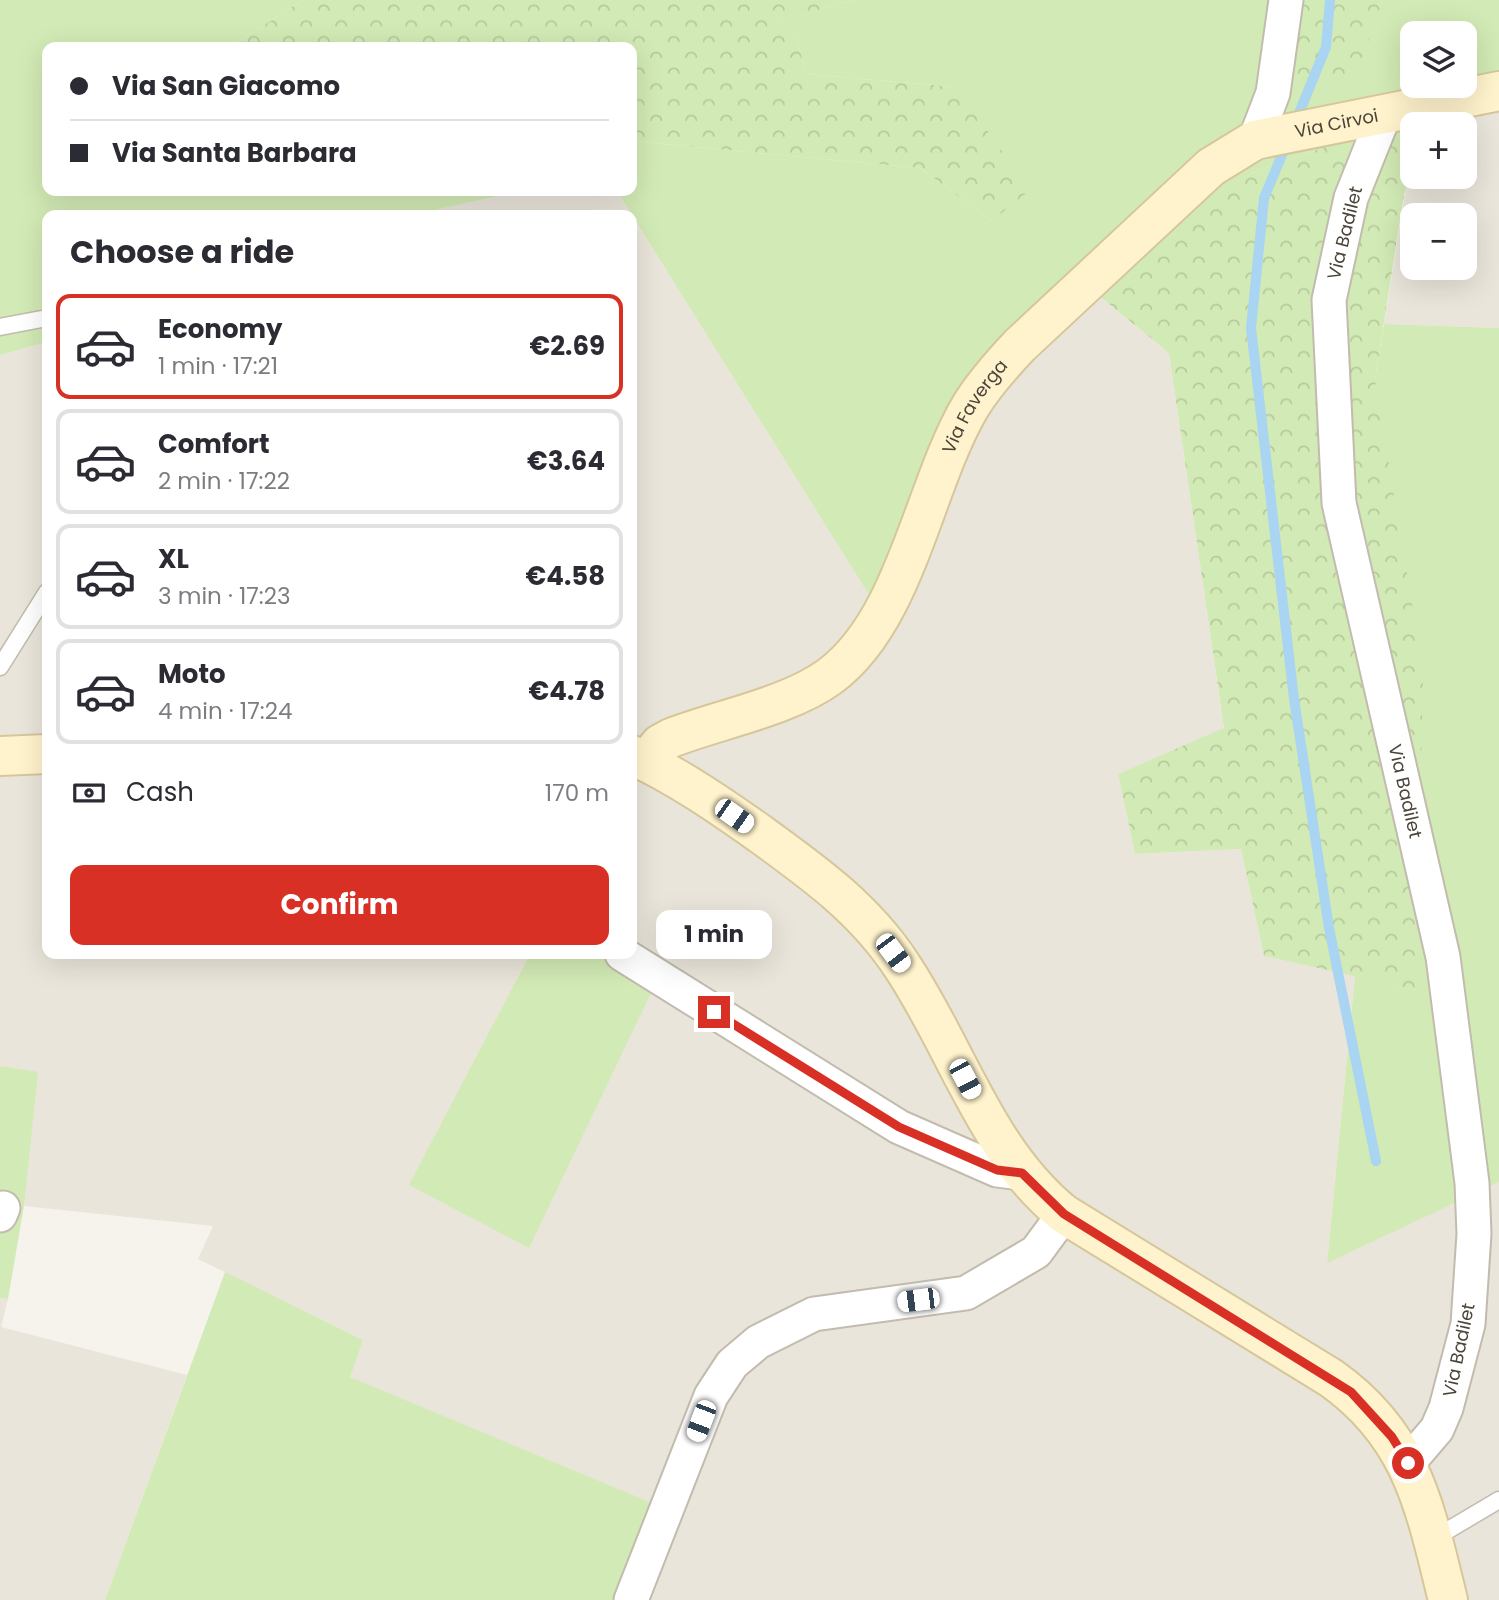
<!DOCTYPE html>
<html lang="en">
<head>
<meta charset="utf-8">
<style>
	:root { --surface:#fff; --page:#f7f7f7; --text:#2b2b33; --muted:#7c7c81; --line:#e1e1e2; --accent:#d93025 }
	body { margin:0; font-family:Poppins,sans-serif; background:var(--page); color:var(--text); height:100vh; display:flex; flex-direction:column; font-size:26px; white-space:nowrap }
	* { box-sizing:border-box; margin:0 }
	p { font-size:23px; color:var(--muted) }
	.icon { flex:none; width:38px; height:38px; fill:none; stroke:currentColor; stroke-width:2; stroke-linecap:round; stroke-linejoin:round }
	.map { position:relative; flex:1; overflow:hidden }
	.details { position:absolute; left:42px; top:210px; width:595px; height:749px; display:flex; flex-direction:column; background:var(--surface); border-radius:14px; box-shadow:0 7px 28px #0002 }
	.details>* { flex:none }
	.hud { position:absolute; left:42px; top:42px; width:595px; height:154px; border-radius:14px; box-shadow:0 7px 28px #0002; display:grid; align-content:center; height:154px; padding:0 28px; background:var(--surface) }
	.tools { position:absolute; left:1400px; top:21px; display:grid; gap:14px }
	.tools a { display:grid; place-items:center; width:77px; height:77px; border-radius:14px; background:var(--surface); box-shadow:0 7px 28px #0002; font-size:35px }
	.end { position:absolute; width:32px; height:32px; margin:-16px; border:9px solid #d93025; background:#fff; box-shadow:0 0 0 4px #fff }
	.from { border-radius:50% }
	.bubble { position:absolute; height:49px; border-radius:14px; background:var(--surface); box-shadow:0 7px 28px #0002; font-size:23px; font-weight:700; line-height:49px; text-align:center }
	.car { position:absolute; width:21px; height:42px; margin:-21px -10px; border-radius:9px; box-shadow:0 0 5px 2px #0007; background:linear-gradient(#fff 24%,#345 0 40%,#fff 0 76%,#345 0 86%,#fff 0) }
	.hud b { display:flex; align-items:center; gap:24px; height:66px; font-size:26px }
	.hud b+b { border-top:2px solid var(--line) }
	.hud i { width:18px; height:18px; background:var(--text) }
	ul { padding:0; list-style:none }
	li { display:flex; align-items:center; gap:21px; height:105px; margin:0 14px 10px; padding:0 14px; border:4px solid var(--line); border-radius:14px }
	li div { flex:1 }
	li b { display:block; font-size:26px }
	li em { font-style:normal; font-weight:700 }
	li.selected { border-color:var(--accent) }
	li>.icon { width:63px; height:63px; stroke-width:1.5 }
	h2 { padding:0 28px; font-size:32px; line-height:84px }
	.pay { display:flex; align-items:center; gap:18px; height:77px; padding:0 28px; font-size:26px }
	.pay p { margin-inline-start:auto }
	.cta { display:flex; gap:14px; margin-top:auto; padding:14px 28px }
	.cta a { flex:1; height:80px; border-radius:14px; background:var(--accent); color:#fff; font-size:28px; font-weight:700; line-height:80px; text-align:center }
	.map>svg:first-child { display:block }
	.residential { fill:#eae5da; fill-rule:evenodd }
	.green { fill:#d2eab5; fill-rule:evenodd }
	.forest { fill:url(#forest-crowns) }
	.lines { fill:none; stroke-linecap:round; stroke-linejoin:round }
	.stream { stroke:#a9d4f2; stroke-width:10 }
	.lane-casing { stroke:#c2bbae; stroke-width:19 }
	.street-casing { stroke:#c2bbae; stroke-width:37 }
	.secondary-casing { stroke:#d6c79b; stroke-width:42 }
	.lane { stroke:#fff; stroke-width:16 }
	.street { stroke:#fff; stroke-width:33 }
	.secondary { stroke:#fff3cd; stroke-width:38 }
	.route { stroke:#d93025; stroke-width:9 }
	.labels { text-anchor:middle; stroke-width:5; stroke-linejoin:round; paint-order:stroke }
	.street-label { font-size:18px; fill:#4b4439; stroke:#fff }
</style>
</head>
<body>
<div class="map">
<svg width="1499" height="1600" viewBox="0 0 1499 1600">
	<defs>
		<pattern id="forest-crowns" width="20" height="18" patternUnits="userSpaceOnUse" patternTransform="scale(1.75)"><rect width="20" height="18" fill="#d2eab5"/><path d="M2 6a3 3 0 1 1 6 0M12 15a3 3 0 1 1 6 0" fill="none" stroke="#b6ca9c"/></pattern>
	</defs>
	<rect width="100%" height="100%" fill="#f6f3ec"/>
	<path class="residential" d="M1499,100V328L1384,324L1405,194L1412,172V177H1465V124H1429ZM1412,215H1465V268H1412Z
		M522,191H617L888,624L1002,374L1092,290L1169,353L1224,729L1118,774L1135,854L1241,849L1264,956L1355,976L1327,1262L1499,1182V1600H623L658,1506L349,1377L363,1340L198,1259L213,1226L24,1206L37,1073L0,1066V355L47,342V954H530L410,1185L632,954V215H412Z
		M0,1298L8,1299L1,1327L187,1375L105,1600H0Z"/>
	<path class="green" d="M0,0H303L230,47H47V191H522L412,215H47V342L0,355Z
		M854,0H1291L1352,83L1383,0H1499V100L1434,108L1252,173L1002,374L888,625L617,191H632V141L920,168L992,221L956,87L806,74L797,39L774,22ZM1412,33H1465V86H1412Z
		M1384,324L1499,328V1182L1327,1263L1355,976L1416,990L1375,379Z
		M530,954H631L662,970L529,1248L409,1185Z
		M0,1066L38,1072L24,1206L8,1299L0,1298Z
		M225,1272L363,1340L350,1377L659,1506L623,1600H105Z"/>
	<path class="forest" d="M303,0H854L775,22L797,39L806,74L956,87L1030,190L992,221L920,168L632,141V47H230Z
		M1291,0H1383L1353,83L1289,75Z
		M1434,108L1412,124V172L1404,195L1375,379L1423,672L1416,990L1264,956L1241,849L1135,854L1118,774L1224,728L1169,353L1092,290L1252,173Z"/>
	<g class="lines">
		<path class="stream" d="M1295,123L1326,47L1330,0
			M1287,143L1264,198L1251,328L1294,699L1329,928L1376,1161"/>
		<defs>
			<path id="lane" d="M0,327L47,318
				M0,667L47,592
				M1433,1539L1499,1500"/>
			<g id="street">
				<path id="s1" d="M1385,113L1351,198L1329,300L1339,503L1443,957L1472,1183L1474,1234L1468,1324L1446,1408L1437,1429L1408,1463"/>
				<path d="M1255,140L1273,93L1286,0"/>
				<path d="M622,954L899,1127L997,1170L1022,1173"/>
				<path d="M0,1215L3,1208"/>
				<path d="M631,1600L711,1396L732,1364L758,1342L814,1314L966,1293L1036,1252L1064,1214"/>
			</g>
			<g id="secondary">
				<path d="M632,755C677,776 718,804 759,833C813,872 865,909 902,966C957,1048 985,1150 1064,1214L1331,1378C1413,1436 1425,1508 1448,1600"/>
				<path d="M0,756L47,754"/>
				<path id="s2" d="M646,762L660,744L671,738C720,719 787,707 829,677C906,621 923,487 970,407C984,384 1002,364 1020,345L1211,167L1255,140L1499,91"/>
			</g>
		</defs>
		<use href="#lane" class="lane-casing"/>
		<use href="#street" class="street-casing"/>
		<use href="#secondary" class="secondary-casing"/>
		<use href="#lane" class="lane"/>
		<use href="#street" class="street"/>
		<use href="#secondary" class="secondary"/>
	</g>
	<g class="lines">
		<path class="route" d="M714,1012L899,1127L997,1170L1022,1173L1064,1214L1351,1392L1392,1437L1408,1463"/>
	</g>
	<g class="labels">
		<g class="street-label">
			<text dy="6" stroke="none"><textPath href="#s2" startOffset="989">Via Cirvoi</textPath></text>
			<text transform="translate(1345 233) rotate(-76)" y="6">Via Badilet</text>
			<text dy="6" stroke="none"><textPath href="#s2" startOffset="516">Via Faverga</textPath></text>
			<text dy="6" stroke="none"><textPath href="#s1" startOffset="695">Via Badilet</textPath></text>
			<text transform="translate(1459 1350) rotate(-78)" y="6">Via Badilet</text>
		</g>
	</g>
</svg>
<div class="tools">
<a><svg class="icon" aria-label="layers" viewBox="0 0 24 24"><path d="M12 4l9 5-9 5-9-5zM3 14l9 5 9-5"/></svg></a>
<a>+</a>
<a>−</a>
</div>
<i class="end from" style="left:1408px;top:1463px"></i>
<i class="end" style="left:714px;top:1012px"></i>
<div class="bubble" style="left:656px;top:910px;width:116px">1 min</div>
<i class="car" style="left:734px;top:816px;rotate:125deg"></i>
<i class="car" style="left:893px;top:953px;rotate:143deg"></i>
<i class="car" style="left:965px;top:1079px;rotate:152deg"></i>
<i class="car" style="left:918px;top:1300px;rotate:263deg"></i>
<i class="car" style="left:701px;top:1421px;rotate:201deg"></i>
<div class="hud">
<b><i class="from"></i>Via San Giacomo</b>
<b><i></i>Via Santa Barbara</b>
</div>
<section class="details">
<h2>Choose a ride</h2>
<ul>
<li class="selected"><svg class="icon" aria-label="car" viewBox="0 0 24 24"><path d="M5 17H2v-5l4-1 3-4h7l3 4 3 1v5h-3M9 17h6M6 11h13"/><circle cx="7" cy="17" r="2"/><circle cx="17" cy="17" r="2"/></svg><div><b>Economy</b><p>1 min · 17:21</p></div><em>€2.69</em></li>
<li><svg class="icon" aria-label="car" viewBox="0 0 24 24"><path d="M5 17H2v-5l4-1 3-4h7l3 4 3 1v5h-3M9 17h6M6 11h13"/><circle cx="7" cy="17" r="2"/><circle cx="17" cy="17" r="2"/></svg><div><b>Comfort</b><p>2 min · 17:22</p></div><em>€3.64</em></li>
<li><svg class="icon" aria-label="car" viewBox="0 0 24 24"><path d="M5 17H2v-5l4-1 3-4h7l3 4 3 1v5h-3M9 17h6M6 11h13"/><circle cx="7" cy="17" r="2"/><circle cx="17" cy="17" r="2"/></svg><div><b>XL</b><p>3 min · 17:23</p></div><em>€4.58</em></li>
<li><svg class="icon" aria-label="car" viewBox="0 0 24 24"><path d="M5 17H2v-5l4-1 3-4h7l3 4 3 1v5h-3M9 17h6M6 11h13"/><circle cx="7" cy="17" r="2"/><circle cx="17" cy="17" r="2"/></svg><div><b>Moto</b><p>4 min · 17:24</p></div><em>€4.78</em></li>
</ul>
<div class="pay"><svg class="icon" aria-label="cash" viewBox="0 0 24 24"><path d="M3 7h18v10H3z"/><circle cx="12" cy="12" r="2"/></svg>Cash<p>170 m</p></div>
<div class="cta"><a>Confirm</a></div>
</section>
</div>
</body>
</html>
